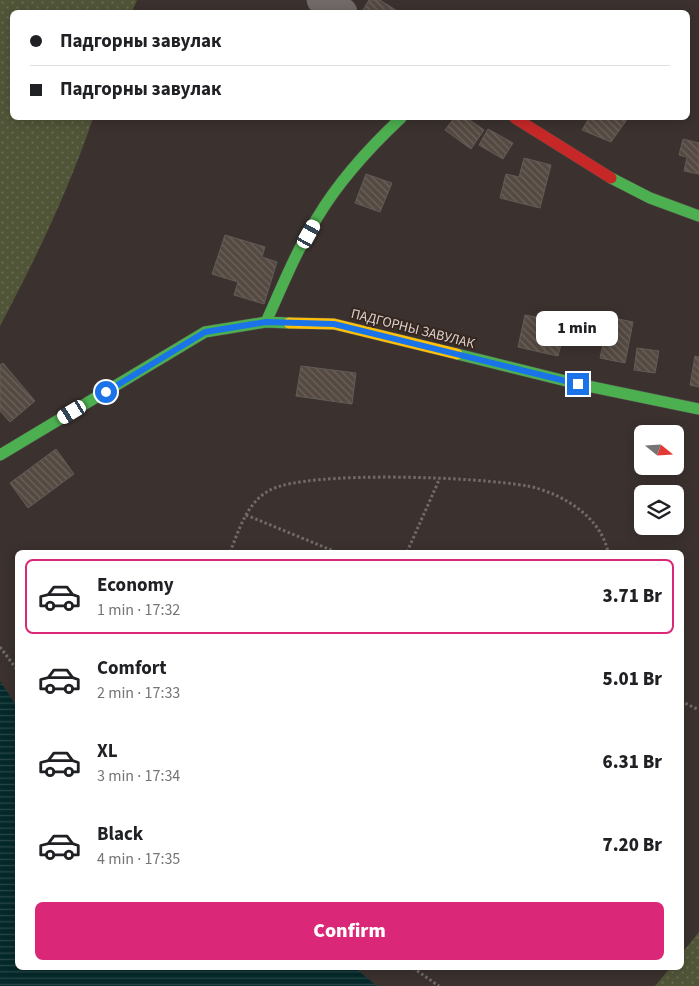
<!DOCTYPE html>
<html lang="en">
<head>
<meta charset="utf-8">
<style>
	:root { --surface:#fff; --page:#f2f2f2; --text:#202124; --muted:#757577; --line:#e0e0e0; --accent:#db2777 }
	body { margin:0; font-family:"Source Sans 3",sans-serif; background:var(--page); color:var(--text); height:100vh; display:flex; flex-direction:column; font-size:19px; white-space:nowrap }
	* { box-sizing:border-box; margin:0 }
	p { font-size:16px; color:var(--muted) }
	.icon { flex:none; width:28px; height:28px; fill:none; stroke:currentColor; stroke-width:2; stroke-linecap:round; stroke-linejoin:round }
	.map { position:relative; flex:1; overflow:hidden }
	.drawer { position:absolute; left:15px; top:550px; width:669px; height:420px; display:flex; flex-direction:column; background:var(--surface); border-radius:8px; box-shadow:0 2px 12px #0003 }
	.drawer>* { flex:none }
	.guide { position:absolute; left:10px; top:10px; width:680px; height:110px; border-radius:8px; box-shadow:0 2px 12px #0003; display:grid; align-content:center; height:110px; padding:0 20px; background:var(--surface) }
	.needle { width:32px; rotate:108deg }
	.fabs { position:absolute; left:634px; top:425px; display:grid; gap:10px }
	.fabs a { display:grid; place-items:center; width:50px; height:50px; border-radius:8px; background:var(--surface); box-shadow:0 2px 12px #0003; font-size:25px }
	.end { position:absolute; width:22px; height:22px; margin:-11px; border:6px solid #1a73e8; background:#fff; box-shadow:0 0 0 2px #fff }
	.from { border-radius:50% }
	.bubble { position:absolute; height:35px; border-radius:8px; background:var(--surface); box-shadow:0 2px 12px #0003; font-size:16px; font-weight:800; line-height:35px; text-align:center }
	.car { position:absolute; width:15px; height:30px; margin:-15px -8px; border-radius:6px; box-shadow:0 0 4px 1px #0007; background:linear-gradient(#fff 24%,#345 0 40%,#fff 0 76%,#345 0 86%,#fff 0) }
	.guide b { display:flex; align-items:center; gap:18px; height:48px; font-size:19px }
	.guide b+b { border-top:1px solid var(--line) }
	.guide i { width:12px; height:12px; background:var(--text) }
	ul { padding:9px 0 0; list-style:none }
	li { display:flex; align-items:center; gap:15px; height:75px; margin:0 10px 8px; padding:0 10px; border:2px solid transparent; border-radius:8px }
	li div { flex:1 }
	li b { display:block; font-size:19px }
	li em { font-style:normal; font-weight:800 }
	li.on { border-color:var(--accent) }
	li>.icon { width:45px; height:45px; stroke-width:1.5 }
	.cta { display:flex; gap:10px; margin-top:auto; padding:10px 20px }
	.cta a { flex:1; height:58px; border-radius:8px; background:var(--accent); color:#fff; font-size:20px; font-weight:800; line-height:58px; text-align:center }
	.map>svg:first-child { display:block }
	.grass { fill:url(#grass-dots) }
	.water { fill:url(#water-rules) }
	.building { fill:url(#building-back-hatch); stroke:#625b57 }
	.lines { fill:none; stroke-linecap:round; stroke-linejoin:round }
	.street-casing { stroke:#564e4c; stroke-width:29 }
	.fast-casing { stroke:#564e4c; stroke-width:12 }
	.slow-casing { stroke:#564e4c; stroke-width:12 }
	.jam-casing { stroke:#564e4c; stroke-width:12 }
	.path { stroke:#716b68; stroke-width:3; stroke-dasharray:2.5 2.5; stroke-linecap:butt }
	.street { stroke:#716a68; stroke-width:28 }
	.fast { stroke:#4caf50; stroke-width:11 }
	.slow { stroke:#ffc107; stroke-width:11 }
	.jam { stroke:#c62828; stroke-width:11 }
	.route { stroke:#1a73e8; stroke-width:6 }
	.labels { text-anchor:middle; stroke-width:4; stroke-linejoin:round; paint-order:stroke }
	.street-label { font-size:14px; fill:#dbd0cc; stroke:#362620 }
</style>
</head>
<body>
<div class="map">
<svg width="699" height="986" viewBox="0 0 699 986">
	<defs>
		<pattern id="grass-dots" width="8" height="8" patternUnits="userSpaceOnUse" patternTransform="scale(1.25)"><rect width="8" height="8" fill="#515538"/><path d="M2 2h.1M6 6h.1" fill="none" stroke="#696c54" stroke-width="1.8" stroke-linecap="round"/></pattern>
		<pattern id="water-rules" width="6" height="5" patternUnits="userSpaceOnUse" patternTransform="scale(1.25)"><rect width="6" height="5" fill="#05292a"/><path d="M0 2.5h6" fill="none" stroke="#294748"/></pattern>
		<pattern id="building-back-hatch" width="6" height="6" patternUnits="userSpaceOnUse" patternTransform="scale(1.25)"><rect width="6" height="6" fill="#554a42"/><path d="M-1 5l2 2M0 0l6 6M5-1l2 2" fill="none" stroke="#6d635c"/></pattern>
	</defs>
	<rect width="100%" height="100%" fill="#3b322f"/>
	<path class="grass" d="M0,0H137L132,12H12V118H93C69,190 36,258 0,326Z
		M699,932V986H655L670,968H681V954Z"/>
	<path class="water" d="M0,681L17,707L18,968H355L377,986H0Z"/>
	<path class="building" d="M369,0H380L399,12H367L363,10Z
		M454,118H467L484,130L471,149L445,130Z
		M589,118H628L611,142L582,130Z
		M488,129L513,143L503,159L479,145Z
		M683,139L699,143V174L684,171L687,157L679,155Z
		M524,158L551,165L540,208L500,198L506,174L519,177Z
		M366,174L392,183L380,212L355,203Z
		M225,235L265,247L262,257L277,262L264,304L234,295L238,282L212,274Z
		M525,315L551,320L544,353L518,347Z
		M609,317L633,322L625,363L600,358Z
		M549,329L564,333L558,356L544,353Z
		M637,348L659,351L655,373L634,370Z
		M695,356L699,357V387L690,385Z
		M3,363L35,401L10,422L0,411V365Z
		M301,366L356,373L352,404L296,396Z
		M56,449L74,474L28,508L10,483Z"/>
	<g class="lines">
		<defs>
			<path id="street" d="M321,0L343,12"/>
			<path id="fast" d="M611,178L650,198L699,216
				M266,322C282,287 296,251 317,218C339,181 369,148 401,118
				M457,354L578,384L699,409
				M0,455L205,332L266,322L289,323"/>
			<path id="slow" d="M289,323L334,324L457,354"/>
			<path id="jam" d="M515,118L611,178"/>
		</defs>
		<use href="#street" class="street-casing"/>
		<use href="#fast" class="fast-casing"/>
		<use href="#slow" class="slow-casing"/>
		<use href="#jam" class="jam-casing"/>
		<path class="path" d="M246,515L336,552
			M230,552C239,530 247,502 270,490C308,470 481,477 527,486C535,487 545,491 553,494C578,505 602,524 608,552
			M407,552L439,480
			M0,647L18,671
			M681,701L699,710
			M413,968L439,986"/>
		<use href="#street" class="street"/>
		<use href="#fast" class="fast"/>
		<use href="#slow" class="slow"/>
		<use href="#jam" class="jam"/>
	</g>
	<g class="lines">
		<path class="route" d="M106,392L205,332L266,322L334,324L578,384"/>
	</g>
	<g class="labels">
		<g class="street-label">
			<text transform="translate(413 328) rotate(14)" y="5">ПАДГОРНЫ ЗАВУЛАК</text>
		</g>
	</g>
</svg>
<div class="fabs">
<a><svg class="needle" viewBox="-14 -14 28 28"><path d="M0-13l5 13h-10z" fill="#e53935"/><path d="M0 13l5-13h-10z" fill="#757577"/></svg></a>
<a><svg class="icon" aria-label="layers" viewBox="0 0 24 24"><path d="M12 4l9 5-9 5-9-5zM3 14l9 5 9-5"/></svg></a>
</div>
<i class="end from" style="left:106px;top:392px"></i>
<i class="end" style="left:578px;top:384px"></i>
<div class="bubble" style="left:536px;top:311px;width:82px">1 min</div>
<i class="car" style="left:309px;top:234px;rotate:29deg"></i>
<i class="car" style="left:72px;top:412px;rotate:239deg"></i>
<div class="guide">
<b><i class="from"></i>Падгорны завулак</b>
<b><i></i>Падгорны завулак</b>
</div>
<section class="drawer">
<ul>
<li class="on"><svg class="icon" aria-label="car" viewBox="0 0 24 24"><path d="M5 17H2v-5l4-1 3-4h7l3 4 3 1v5h-3M9 17h6M6 11h13"/><circle cx="7" cy="17" r="2"/><circle cx="17" cy="17" r="2"/></svg><div><b>Economy</b><p>1 min · 17:32</p></div><em>3.71 Br</em></li>
<li><svg class="icon" aria-label="car" viewBox="0 0 24 24"><path d="M5 17H2v-5l4-1 3-4h7l3 4 3 1v5h-3M9 17h6M6 11h13"/><circle cx="7" cy="17" r="2"/><circle cx="17" cy="17" r="2"/></svg><div><b>Comfort</b><p>2 min · 17:33</p></div><em>5.01 Br</em></li>
<li><svg class="icon" aria-label="car" viewBox="0 0 24 24"><path d="M5 17H2v-5l4-1 3-4h7l3 4 3 1v5h-3M9 17h6M6 11h13"/><circle cx="7" cy="17" r="2"/><circle cx="17" cy="17" r="2"/></svg><div><b>XL</b><p>3 min · 17:34</p></div><em>6.31 Br</em></li>
<li><svg class="icon" aria-label="car" viewBox="0 0 24 24"><path d="M5 17H2v-5l4-1 3-4h7l3 4 3 1v5h-3M9 17h6M6 11h13"/><circle cx="7" cy="17" r="2"/><circle cx="17" cy="17" r="2"/></svg><div><b>Black</b><p>4 min · 17:35</p></div><em>7.20 Br</em></li>
</ul>
<div class="cta"><a>Confirm</a></div>
</section>
</div>
</body>
</html>
